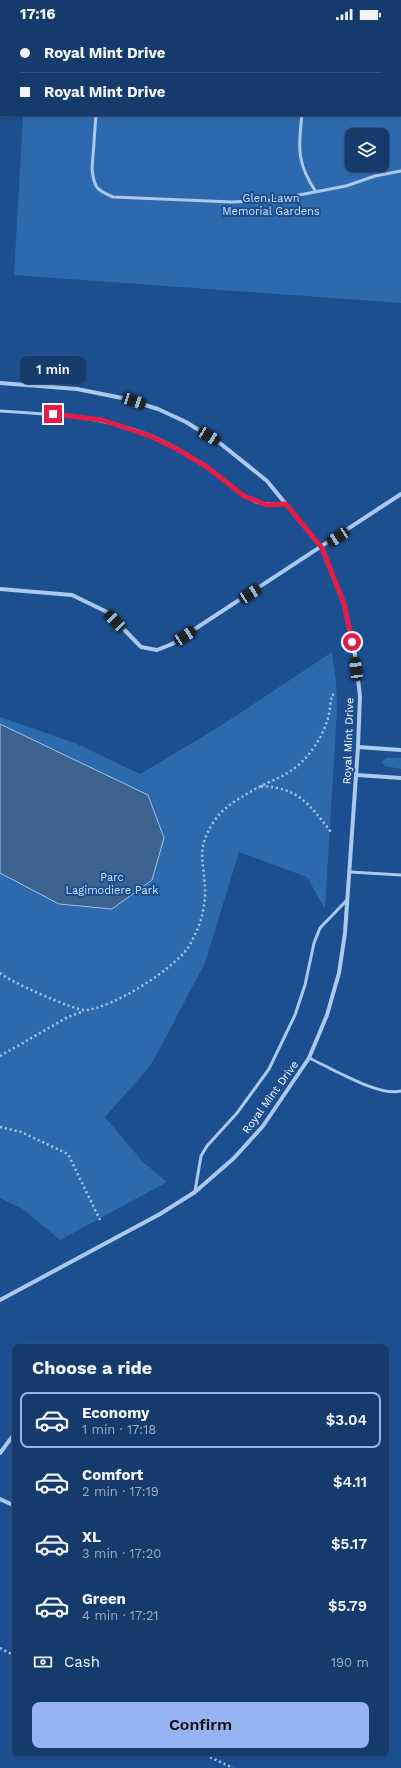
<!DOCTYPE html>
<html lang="en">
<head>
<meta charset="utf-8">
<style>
	:root { --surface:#143b6b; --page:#1d4271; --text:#f1f3f6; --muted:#9dadc1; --line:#33557e; --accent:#95b2f1 }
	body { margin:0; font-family:"Work Sans",sans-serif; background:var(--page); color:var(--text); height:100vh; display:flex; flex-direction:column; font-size:15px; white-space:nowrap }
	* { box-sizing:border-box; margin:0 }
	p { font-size:13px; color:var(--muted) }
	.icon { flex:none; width:22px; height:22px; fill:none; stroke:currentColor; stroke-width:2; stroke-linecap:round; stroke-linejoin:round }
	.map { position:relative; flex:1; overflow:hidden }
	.drawer { position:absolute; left:12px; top:1316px; width:377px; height:412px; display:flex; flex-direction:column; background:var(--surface); border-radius:8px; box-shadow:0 1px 3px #0004,0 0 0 1px var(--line) }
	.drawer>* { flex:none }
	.guide { position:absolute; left:0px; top:0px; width:401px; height:88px; box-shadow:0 1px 3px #0004,0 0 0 1px var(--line); display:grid; align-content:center; height:88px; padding:0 20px; background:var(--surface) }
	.buttons { position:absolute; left:345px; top:100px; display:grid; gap:8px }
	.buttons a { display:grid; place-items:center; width:44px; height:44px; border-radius:8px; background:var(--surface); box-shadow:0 1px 3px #0004,0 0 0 1px var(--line); font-size:20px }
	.end { position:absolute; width:18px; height:18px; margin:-9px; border:5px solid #e11d48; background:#fff; box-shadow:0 0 0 2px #fff }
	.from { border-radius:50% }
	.bubble { position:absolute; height:28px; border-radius:8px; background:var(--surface); box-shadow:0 1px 3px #0004,0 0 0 1px var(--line); font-size:13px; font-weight:600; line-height:28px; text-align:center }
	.car { position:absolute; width:12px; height:24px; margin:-12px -6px; border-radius:5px; box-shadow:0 0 3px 1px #0007; background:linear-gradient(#222 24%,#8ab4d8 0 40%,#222 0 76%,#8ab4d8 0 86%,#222 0) }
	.guide b { display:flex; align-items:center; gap:14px; height:38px; font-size:15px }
	.guide b+b { border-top:1px solid var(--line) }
	.guide i { width:10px; height:10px; background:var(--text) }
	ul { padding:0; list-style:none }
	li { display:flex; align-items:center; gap:12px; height:56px; margin:0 8px 6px; padding:0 12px; border:2px solid transparent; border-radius:8px }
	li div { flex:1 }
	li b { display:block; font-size:15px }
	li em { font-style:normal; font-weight:600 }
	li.current { border-color:var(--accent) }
	li>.icon { width:36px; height:36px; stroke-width:1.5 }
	h2 { padding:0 20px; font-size:18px; line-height:48px }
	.pay { display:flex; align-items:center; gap:10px; height:44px; padding:0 20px; font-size:15px }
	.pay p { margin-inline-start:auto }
	.action { display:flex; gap:8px; margin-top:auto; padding:8px 20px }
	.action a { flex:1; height:46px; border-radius:8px; background:var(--accent); color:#111; font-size:16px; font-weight:600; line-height:46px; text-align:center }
	.status { display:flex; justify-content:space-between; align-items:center; height:28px; padding:0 20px; background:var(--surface); direction:ltr }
	.status svg { height:11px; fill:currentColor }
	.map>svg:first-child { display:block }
	.green { fill:#2e69ad; fill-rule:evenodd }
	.water { fill:#3c6290; stroke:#9cc4f0 }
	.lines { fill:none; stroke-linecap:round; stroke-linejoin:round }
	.path { stroke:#a9c9ee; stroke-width:2.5; stroke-dasharray:2 3; stroke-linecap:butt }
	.lane { stroke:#a9c9ee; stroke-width:3 }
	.street { stroke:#a9c9ee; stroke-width:4 }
	.route { stroke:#e11d48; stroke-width:5 }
	.labels { text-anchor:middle; stroke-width:4; stroke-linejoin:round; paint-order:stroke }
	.park-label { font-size:11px; fill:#cfe3fa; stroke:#1b4f8f }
	.street-label { font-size:11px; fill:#fff; stroke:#1b4f8f }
</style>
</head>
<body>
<div class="status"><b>17:16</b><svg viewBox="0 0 49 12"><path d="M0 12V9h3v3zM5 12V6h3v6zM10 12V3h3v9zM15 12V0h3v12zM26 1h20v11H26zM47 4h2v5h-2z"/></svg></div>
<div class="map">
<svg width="401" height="1740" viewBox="0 0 401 1740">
	<rect width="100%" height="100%" fill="#1b4f8f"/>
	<path class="green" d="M28,0H401V275L14,247L23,87H400V1ZM352,107H382V137H352Z
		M332,624L336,654L337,682L325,881L307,849L239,824L205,935L151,1037L105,1089L143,1134L167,1154L60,1212L23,1181L0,1170V689L75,715L140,746L219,699Z
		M386,730H401V741L385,738L382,734Z"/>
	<path class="water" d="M0,696L148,767L164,810L152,852L112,881L59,876L0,845Z"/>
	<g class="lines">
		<path class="path" d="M261,758C299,760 309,776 331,804
			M0,945C8,953 76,983 85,982C111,981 172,942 187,921C191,916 194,908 197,902C202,891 205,877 205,864C205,835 195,823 213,795C222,780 235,773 250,764C263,756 279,751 292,742C307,732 320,713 326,696C330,687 330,676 332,667L336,666
			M0,1028L68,989L84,983
			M0,1099L21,1104L68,1126L100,1192
			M0,1620L15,1628
			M201,1725L233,1740"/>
		<path class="lane" d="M300,0V1
			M103,1L104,0
			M400,5H401
			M96,87L92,141C94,159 96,162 113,169L232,174L273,172L346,158L375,148L401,143
			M302,87C298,120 297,136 316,164
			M0,383C51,386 101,388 149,407C169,415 189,427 207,439C223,450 238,467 256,474C266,477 276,476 286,476
			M350,844L401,847
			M309,1030C331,1040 379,1069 401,1063
			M195,1163L201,1128L207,1118L237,1085L269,1041L295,987L305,957L314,915L320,900L347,872"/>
		<path class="street" d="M0,355L77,361L122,370L158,381L186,394L221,416L267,453L322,520L344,576L355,627L360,668L358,719L345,905L339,945L327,987L309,1030L263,1098L234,1130L195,1164L160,1186L0,1272
			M0,561L72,567L107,584L141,619L157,622L172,616L401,466
			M358,719L401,722
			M357,747L401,750
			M0,1425L15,1405
			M0,1471L15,1478"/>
	</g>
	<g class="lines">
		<path class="route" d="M53,386L102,392L150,408L177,421L207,439L244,468L267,477L286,476L322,520L344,576L352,614"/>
	</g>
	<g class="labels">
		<g class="park-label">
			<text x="271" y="174">Glen Lawn<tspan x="271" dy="13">Memorial Gardens</tspan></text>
			<text x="112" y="853">Parc<tspan x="112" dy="13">Lagimodiere Park</tspan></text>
		</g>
		<g class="street-label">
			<text transform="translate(348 713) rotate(-88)" y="4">Royal Mint Drive</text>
			<text transform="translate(270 1069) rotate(-54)" y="4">Royal Mint Drive</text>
		</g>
	</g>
</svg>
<div class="buttons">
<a><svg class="icon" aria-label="layers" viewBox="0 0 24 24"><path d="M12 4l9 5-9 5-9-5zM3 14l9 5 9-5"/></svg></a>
</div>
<i class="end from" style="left:352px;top:614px"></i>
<i class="end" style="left:53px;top:386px"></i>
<div class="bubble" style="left:20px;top:328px;width:66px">1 min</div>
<i class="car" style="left:134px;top:373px;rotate:108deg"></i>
<i class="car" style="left:209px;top:408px;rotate:122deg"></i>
<i class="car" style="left:338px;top:509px;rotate:237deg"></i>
<i class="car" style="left:250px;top:566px;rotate:57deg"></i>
<i class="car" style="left:115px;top:593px;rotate:315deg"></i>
<i class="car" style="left:185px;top:608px;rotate:57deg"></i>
<i class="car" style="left:356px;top:641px;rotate:353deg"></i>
<div class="guide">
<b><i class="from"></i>Royal Mint Drive</b>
<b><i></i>Royal Mint Drive</b>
</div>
<section class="drawer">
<h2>Choose a ride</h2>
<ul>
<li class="current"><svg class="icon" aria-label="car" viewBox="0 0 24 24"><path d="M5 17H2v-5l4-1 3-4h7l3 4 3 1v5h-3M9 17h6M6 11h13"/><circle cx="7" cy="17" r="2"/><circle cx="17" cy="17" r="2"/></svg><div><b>Economy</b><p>1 min · 17:18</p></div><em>$3.04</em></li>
<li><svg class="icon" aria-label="car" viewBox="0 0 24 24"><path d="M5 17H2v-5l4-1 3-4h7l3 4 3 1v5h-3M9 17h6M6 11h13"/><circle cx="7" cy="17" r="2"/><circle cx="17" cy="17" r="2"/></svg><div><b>Comfort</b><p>2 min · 17:19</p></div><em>$4.11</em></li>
<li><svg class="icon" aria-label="car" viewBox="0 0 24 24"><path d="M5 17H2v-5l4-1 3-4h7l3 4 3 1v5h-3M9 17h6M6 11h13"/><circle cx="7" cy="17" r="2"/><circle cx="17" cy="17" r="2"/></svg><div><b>XL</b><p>3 min · 17:20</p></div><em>$5.17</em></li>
<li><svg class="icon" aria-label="car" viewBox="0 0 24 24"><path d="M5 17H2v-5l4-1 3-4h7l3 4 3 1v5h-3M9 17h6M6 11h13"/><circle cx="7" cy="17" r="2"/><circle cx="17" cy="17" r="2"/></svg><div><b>Green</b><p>4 min · 17:21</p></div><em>$5.79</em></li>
</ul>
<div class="pay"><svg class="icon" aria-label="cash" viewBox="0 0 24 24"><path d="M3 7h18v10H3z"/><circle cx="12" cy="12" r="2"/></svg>Cash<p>190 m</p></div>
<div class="action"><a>Confirm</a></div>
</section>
</div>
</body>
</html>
